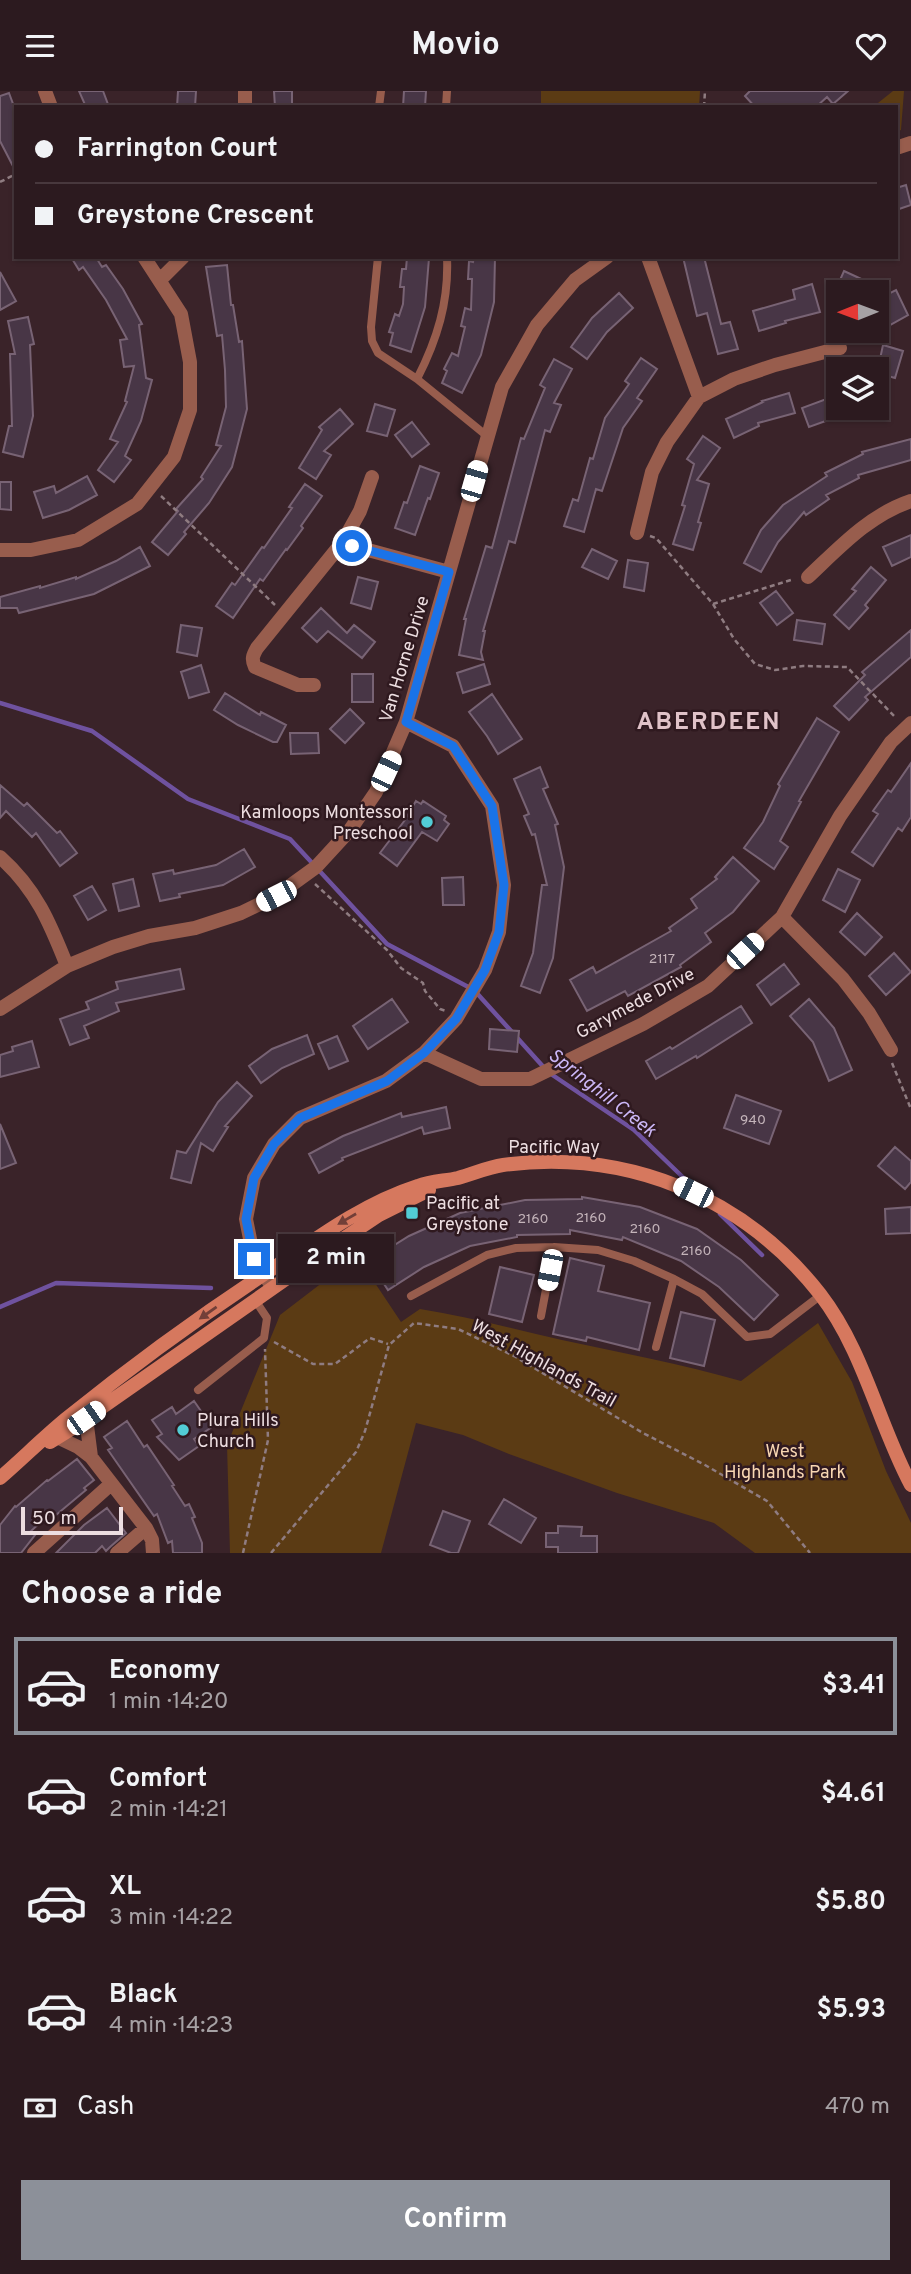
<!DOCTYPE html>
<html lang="en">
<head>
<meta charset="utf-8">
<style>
	:root { --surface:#2c1a1f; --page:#38272c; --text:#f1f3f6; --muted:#a6a1a4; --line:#48383d; --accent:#8c9099 }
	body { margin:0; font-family:Overpass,sans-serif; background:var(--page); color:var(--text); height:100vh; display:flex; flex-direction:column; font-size:26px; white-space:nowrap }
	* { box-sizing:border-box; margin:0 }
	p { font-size:23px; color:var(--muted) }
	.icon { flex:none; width:38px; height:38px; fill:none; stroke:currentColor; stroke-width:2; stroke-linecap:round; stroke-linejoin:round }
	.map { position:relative; height:1462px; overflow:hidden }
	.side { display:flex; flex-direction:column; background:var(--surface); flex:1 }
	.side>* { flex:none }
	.banner { position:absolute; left:14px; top:14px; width:884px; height:154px; border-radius:0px; box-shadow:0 2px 5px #0004,0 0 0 2px var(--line); display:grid; align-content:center; height:154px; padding:0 21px; background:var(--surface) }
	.needle { width:46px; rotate:269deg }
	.tools { position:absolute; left:826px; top:189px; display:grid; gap:14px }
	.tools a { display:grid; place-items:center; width:63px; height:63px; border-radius:0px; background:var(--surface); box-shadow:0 2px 5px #0004,0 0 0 2px var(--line); font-size:35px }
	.scale { position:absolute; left:21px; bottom:18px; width:102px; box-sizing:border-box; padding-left:7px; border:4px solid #eddee1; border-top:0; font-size:19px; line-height:24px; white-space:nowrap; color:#eddee1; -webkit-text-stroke:5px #2f191f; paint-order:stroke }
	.end { position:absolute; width:32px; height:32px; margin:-16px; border:9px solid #1a73e8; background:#fff; box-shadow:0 0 0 4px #fff }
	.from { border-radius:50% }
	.bubble { position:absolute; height:49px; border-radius:0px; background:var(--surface); box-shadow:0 2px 5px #0004,0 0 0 2px var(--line); font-size:23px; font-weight:700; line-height:49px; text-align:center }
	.car { position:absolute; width:21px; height:42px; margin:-21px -10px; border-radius:9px; box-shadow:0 0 5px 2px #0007; background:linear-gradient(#fff 24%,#345 0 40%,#fff 0 76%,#345 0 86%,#fff 0) }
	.banner b { display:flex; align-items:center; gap:24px; height:66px; font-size:26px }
	.banner b+b { border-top:2px solid var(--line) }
	.banner i { width:18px; height:18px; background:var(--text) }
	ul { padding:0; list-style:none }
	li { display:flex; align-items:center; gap:21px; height:98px; margin:0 14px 10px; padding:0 7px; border:4px solid transparent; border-radius:0px }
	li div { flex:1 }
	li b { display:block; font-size:26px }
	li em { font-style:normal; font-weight:700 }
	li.selected { border-color:var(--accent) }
	li>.icon { width:63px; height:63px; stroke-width:1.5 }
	h2 { padding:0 21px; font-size:32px; line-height:84px }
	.pay { display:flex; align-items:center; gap:18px; height:77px; padding:0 21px; font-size:26px }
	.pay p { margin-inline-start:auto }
	.button { display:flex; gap:14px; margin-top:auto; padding:14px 21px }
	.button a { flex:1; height:80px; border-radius:0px; background:var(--accent); color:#fff; font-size:28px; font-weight:700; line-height:80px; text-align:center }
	header { display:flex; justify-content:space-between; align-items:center; height:91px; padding:0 21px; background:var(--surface); font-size:32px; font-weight:700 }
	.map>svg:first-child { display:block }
	.green { fill:#5b3b14 }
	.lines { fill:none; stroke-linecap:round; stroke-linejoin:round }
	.stream { stroke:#6f529f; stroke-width:4.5 }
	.building { fill:#483646; stroke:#786374; stroke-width:2 }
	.path { stroke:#8f7c81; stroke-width:2.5; stroke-dasharray:5 3.5; stroke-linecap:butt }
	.service { stroke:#985d4d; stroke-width:8 }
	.minor { stroke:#985d4d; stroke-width:14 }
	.secondary { stroke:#d6785e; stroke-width:14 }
	.oneway { fill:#723f38 }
	.route { stroke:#1a73e8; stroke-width:9 }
	.poi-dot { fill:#52ccd5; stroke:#2f191f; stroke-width:2.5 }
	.labels { text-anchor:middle; stroke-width:5; stroke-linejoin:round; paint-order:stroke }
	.number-label { font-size:14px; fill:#c4b4ba }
	.street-label { font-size:18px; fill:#eddee1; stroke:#2f191f }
	.poi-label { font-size:18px; fill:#eddee1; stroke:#2f191f; text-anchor:start }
	.park-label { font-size:18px; fill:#f8d6b2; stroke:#2f191f }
	.water-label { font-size:19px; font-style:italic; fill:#ccb7f7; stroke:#2f191f }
	.district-label { font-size:24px; font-weight:bold; letter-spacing:2px; fill:#e0c2c8; stroke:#2f191f }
</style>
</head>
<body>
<header><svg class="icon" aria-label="menu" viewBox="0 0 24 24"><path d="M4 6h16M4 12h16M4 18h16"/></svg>Movio<svg class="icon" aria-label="heart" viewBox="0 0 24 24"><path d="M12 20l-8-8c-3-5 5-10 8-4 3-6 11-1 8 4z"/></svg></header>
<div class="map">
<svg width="911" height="1462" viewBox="0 0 911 1462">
	<rect width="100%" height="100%" fill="#3a2329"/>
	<path class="green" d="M541,0H700L699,16H541Z
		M893,0H904L901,39L896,41V16H873Z
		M357,1165L401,1231L420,1218C468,1226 515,1238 562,1249C622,1262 682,1273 741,1290L818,1232L852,1291L886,1380L911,1432V1462H755L714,1432L617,1402L509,1363L463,1344L416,1332L381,1462H230L227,1354L280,1224Z"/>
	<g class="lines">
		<path class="stream" d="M0,612L92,640L188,708L290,748L387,853L474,899L548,981L634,1039L692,1095
			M720,1123L762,1164
			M0,1216L56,1192L211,1197"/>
	</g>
	<path class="building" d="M79,0H103L109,16H86Z
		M178,0H196L195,16H177Z
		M274,0H292V16H275Z
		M404,0H426L425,16H403Z
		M750,0H848L833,13L827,6L816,16H755L745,5Z
		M9,2L16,21V81L0,50V5Z
		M906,94L911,114L896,119V97Z
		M71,166H99L97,168L102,176L106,174L123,198L142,233L139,234L146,287L152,289L141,330L125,365L131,369L114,391L98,379L118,351L110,348L127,311L125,310L134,275L124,276L120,249L127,248L106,209L83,176L79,179Z
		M407,166L429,167L425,216L411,261L390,254L393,242L389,241L395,223L399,225L403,213L404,196H400L402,178H406Z
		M474,166H495L494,211L481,264L462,302L442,292L447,280L444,278L452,262L458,265L465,236L461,235L465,217L471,219L472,188H468L469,170L473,171Z
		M683,166H704L721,233L730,231L738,258L718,263L707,222L697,225Z
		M227,174L231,214H233L239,251L242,250L247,318L232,376L209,412L184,441L186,443L168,464L152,451L178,420L176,418L203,388L201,386L221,355L216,354L226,316L225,279L222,244L217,245L206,176Z
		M844,180L870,192L865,201H842L836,198Z
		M0,181L16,210L0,219Z
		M812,193L820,221L785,230L786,232L759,240L753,220L795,208L793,199Z
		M896,199L908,224L890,234L878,208Z
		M619,202L633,217L607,241L587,268L571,256L592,227Z
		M28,226L34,253L30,254L33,325L23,366L3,361L9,335H12L10,263H15L8,230Z
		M883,254L903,260L895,287L877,282Z
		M641,267L657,278L637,307L642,310L623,337L602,400L596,398L584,441L564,435L573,408L578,410L590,367L593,368L605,327L629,293L625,290Z
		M554,268L572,278L554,312L561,314L550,341L545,339L515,452L509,450L483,540H485L481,561L483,569L459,564L466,528H464L486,455L492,457L521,347L524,348L545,297L540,294Z
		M789,302L795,322L758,332L759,335L734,347L726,328L763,311L762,310Z
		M829,307L832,317H858L859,318L809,336L802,317Z
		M375,313L395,319L387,345L367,340Z
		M340,318L353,333L324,360L331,364L316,388L299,377L322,339L319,336Z
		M412,331L429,353L412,366L395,344Z
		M703,345L720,357L697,389L709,393L698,431L701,432L693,459L673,453L685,415L682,414L694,373L687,368Z
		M911,348V369L858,384L859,387L826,404L829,408L806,424L804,421L778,451L761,481L744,472L761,439L783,414L827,385L825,382L863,363L862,361Z
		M420,375L439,382L430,408L428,407L415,444L395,437L404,411L407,412Z
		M87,385L97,404L69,419L43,427L34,401L54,395L56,402Z
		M0,391H11V419L0,418Z
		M305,393L322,405L301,435L303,437L287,459L286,458L263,490L260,488L233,527L216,515L232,492L235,494L262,456L264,457L292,417L289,416Z
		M911,444V466L892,475L883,456Z
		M140,456L150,475L94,503L19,522L17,517H0V506L40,495V497L76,486V488L116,470Z
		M592,458L617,470L608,488L582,476Z
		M628,469L648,472L644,500L624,496Z
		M871,476L886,489L865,514L868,517L849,538L834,524L856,500L852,498Z
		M358,486L378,491L371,518L351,512Z
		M776,500L793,522L777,534L760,512Z
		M321,517L347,542L354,534L375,551L362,567L328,540L317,551L302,537Z
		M797,529L825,533L822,553L794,549Z
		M181,534L202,537L197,565L177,561Z
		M911,539V566L865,606L868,609L849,629L834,615L865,584L862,581Z
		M484,573L490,593L463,602L457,582Z
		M201,574L209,601L189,607L181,581Z
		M352,583H373V611H352Z
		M225,602L260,624L261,621L286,634L277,651H273L238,634L214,619Z
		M492,603L522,648L498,663L487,645L469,621Z
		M350,618L364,632L345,652L330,638Z
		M817,627L839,641L799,710L801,711L780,750L788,756L774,778L744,757L763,731L780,695L778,693Z
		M290,642H318L319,662L291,663Z
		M911,672V726L902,740L898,737L873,775L852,761L878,723L873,720L888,699L891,701Z
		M540,676L548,696L543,698L558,733L555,734L564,776L553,867L540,902L521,895L533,862L542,794H547L535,743L532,744L524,725L529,723L514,688Z
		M0,694L24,715L27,712L57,742L60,740L77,762L60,775L36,742L32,746L6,720L0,727Z
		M416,710L421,713L423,710L446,725L444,729L449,733L437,750L422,741L397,775L380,762L405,729Z
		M244,758L255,776L223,794L179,803L180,806L160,810L153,783L173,779L174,783L216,774Z
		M733,766L759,790L733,821L705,842L711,851L680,874L681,876L628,905L625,900L587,920L570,889L593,876L596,882L671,840L669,837L697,817L691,808L717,788L715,786Z
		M838,778L860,789L845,821L823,809Z
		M463,786L464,814H443L442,787Z
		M133,788L139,815L119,820L113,793Z
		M92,795L106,819L88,829L74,805Z
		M857,822L882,846L865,864L840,841Z
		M894,862L911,881L886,904L869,885Z
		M784,873L799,893L771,914L757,894Z
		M180,878L184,898L116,912L119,920L84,935L89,947L70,954L60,928L89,918L86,911L118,898L116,891Z
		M392,908L408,931L368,958L353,935Z
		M809,908L834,937L852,979L829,990L813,951L790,925Z
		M741,915L752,932L697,967L696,965L656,988L646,970L670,956L672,958Z
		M490,938L519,940L517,961L489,958Z
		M307,944L314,963L282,977L261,992L249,975L272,958Z
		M337,945L348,970L329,978L318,953Z
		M32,950L39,976L0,986V964L13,960L12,956Z
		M237,991L252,1005L225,1035L228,1036L213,1060L201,1052L191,1092L171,1087L177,1060L186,1062L218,1011Z
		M736,1004L781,1020L769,1053L724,1037Z
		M446,1016L450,1037L424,1043L422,1036L342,1067L343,1069L319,1082L309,1063L343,1045L401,1022L402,1026Z
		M0,1033L16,1072L0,1078Z
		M895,1056L911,1070V1091L905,1098L878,1075Z
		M582,1106L640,1116L697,1138L741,1169L778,1204L754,1229L719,1196L681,1170L623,1146L622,1149L570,1139V1143L517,1144V1146L470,1155L424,1176L388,1199L369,1170L409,1145L460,1122L525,1109L582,1108Z
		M911,1116V1142L886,1143L885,1118Z
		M570,1167L604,1175L598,1200L650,1212L639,1259L587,1246L586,1250L553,1243Z
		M500,1176L534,1184L522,1231L489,1223Z
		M681,1221L715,1229L704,1275L670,1267Z
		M194,1310L212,1336L194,1348L199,1355L179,1369L157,1346L162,1343L152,1329L172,1316L176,1323Z
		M127,1330L144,1356L147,1354L174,1394L172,1395L185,1415L189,1413L195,1426L192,1427L202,1452V1462H173L172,1450L168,1452L157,1423L154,1425L108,1359L112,1357L104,1346Z
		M77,1368L94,1389L84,1397L86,1399L56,1424L52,1421L31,1440L35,1444L21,1462H0V1434L15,1415L16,1416L47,1389L48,1390Z
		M504,1408L536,1427L521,1452L489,1433Z
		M107,1417L126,1442L110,1456L106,1460L102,1455L95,1462H56L84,1434Z
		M443,1420L470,1430L458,1462H451L430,1454Z
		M558,1435L582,1436L581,1445H597V1462H558V1456H546V1442H558Z"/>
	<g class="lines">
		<path class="path" d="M704,16L705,0
			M0,91L16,83
			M161,405L275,514
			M650,445L656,447L713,513L794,488
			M713,513L734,548L755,573L775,579L803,575L847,576L895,626
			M315,793L387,859L401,877L423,892L425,900L440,918L446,920
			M892,972L911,1018
			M274,1251L313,1273H335L370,1247L388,1253
			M243,1462L268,1349L265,1258
			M271,1462L356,1361L365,1340L389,1254L414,1232L458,1238L514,1265L643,1342L705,1374L767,1410L810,1462"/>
		<path class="service" d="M379,16L381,0
			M446,16L447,0
			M378,166L371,236L372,250L378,262L417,288L487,345
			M417,288C437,249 449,211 447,166
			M411,1205L487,1164L516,1157L554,1156
			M541,1225L554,1156L598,1159L634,1170L674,1188L702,1203L747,1246L770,1243L821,1204
			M656,1256L674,1188
			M198,1299L264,1247L267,1227L255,1209"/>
		<path class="minor" d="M45,0L51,16
			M245,0V16
			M896,57L911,52
			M648,166L699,306
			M160,189L183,166
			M637,442L652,381L667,351L699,306L734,288L775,274L840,257
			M346,453L345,447L360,420L372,386
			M0,459H31L78,449L137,413L174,366L190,319V271L181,223L144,166
			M808,486C839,457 869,424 911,410
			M314,594H298L255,576C251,568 253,564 257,557L337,458L346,453L449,481
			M0,766C36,798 50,832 67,875
			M782,826L843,888L869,922L891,959
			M0,918L67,875L113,856L149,845L195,837L241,822L276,805L316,776L350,739L376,701L406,631L502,296L537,234L575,189L607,166
			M424,962L481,988H530L643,933L708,895L782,826L840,725L891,651L911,632
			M271,1194L254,1168L246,1128L254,1087L274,1053L300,1027L386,990L424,962L456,928L485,879L499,841L504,794L492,715L453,655L406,631
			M86,1327L91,1366
			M57,1346L78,1356L91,1366L146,1437L152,1449L153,1462
			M34,1462L111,1393
			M117,1462L146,1437"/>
		<path class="secondary" d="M50,1351L71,1338L340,1150L379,1124L429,1099
			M0,1387C22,1368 43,1347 66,1328C133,1274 203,1223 275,1176C320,1145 365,1112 418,1095C431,1090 445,1090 458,1087C473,1083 488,1076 503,1074C627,1058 743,1105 820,1203C864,1260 878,1332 911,1394"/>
	</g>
	<defs><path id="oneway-solid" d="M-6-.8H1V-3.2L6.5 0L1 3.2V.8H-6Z" transform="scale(1.75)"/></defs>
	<g class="oneway">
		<use href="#oneway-solid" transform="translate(347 1128) rotate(150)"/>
		<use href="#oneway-solid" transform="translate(208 1222) rotate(145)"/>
	</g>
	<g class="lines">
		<path class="route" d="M254,1168L246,1128L254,1087L274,1053L300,1027L387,990L424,962L456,928L485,879L499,841L504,794L492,715L453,655L406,631L449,481L352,455"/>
	</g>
	<g class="poi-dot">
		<circle cx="427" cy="731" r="7"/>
		<rect x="405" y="1115" width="14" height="14" rx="3.5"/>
		<circle cx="183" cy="1339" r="7"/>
	</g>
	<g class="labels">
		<g class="number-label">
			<text x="662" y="872">2117</text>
			<text x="753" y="1033">940</text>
			<text x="591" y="1131">2160</text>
			<text x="533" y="1132">2160</text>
			<text x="645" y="1142">2160</text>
			<text x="696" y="1164">2160</text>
		</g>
		<g class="street-label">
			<text transform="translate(404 568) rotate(-73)" y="6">Van Horne Drive</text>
			<text transform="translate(635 912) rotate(-28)" y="6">Garymede Drive</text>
			<text x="554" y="1062">Pacific Way</text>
			<text transform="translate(544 1272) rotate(29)" y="6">West Highlands Trail</text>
		</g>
		<g class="poi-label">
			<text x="413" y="727" text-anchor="end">Kamloops Montessori<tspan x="413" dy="21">Preschool</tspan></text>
			<text x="426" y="1118">Pacific at<tspan x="426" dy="21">Greystone</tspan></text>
			<text x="197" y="1335">Plura Hills<tspan x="197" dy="21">Church</tspan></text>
		</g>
		<g class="park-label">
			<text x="785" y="1366">West<tspan x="785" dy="21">Highlands Park</tspan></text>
		</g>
		<g class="water-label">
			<text transform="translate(603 1001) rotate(38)" y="7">Springhill Creek</text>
		</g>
		<g class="district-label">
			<text x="709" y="638">ABERDEEN</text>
		</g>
	</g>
</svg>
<div class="tools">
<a><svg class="needle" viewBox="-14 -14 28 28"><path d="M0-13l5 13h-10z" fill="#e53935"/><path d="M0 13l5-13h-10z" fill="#a6a1a4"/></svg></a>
<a><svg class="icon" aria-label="layers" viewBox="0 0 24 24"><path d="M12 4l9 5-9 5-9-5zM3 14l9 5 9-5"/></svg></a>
</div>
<div class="scale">50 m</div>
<i class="end from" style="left:352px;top:455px"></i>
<i class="end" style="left:254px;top:1168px"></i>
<div class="bubble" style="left:278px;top:1143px;width:116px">2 min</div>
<i class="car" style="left:474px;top:390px;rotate:16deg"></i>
<i class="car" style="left:386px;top:680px;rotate:25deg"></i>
<i class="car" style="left:276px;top:805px;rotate:243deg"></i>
<i class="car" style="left:745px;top:860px;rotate:47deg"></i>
<i class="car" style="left:693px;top:1101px;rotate:296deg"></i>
<i class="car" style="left:550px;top:1179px;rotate:191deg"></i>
<i class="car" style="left:86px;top:1327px;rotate:55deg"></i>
<div class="banner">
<b><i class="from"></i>Farrington Court</b>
<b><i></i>Greystone Crescent</b>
</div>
</div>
<section class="side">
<h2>Choose a ride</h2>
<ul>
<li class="selected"><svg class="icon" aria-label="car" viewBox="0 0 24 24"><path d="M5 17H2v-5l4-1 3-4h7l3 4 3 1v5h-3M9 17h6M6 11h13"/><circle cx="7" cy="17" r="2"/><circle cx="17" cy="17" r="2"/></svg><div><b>Economy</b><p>1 min · 14:20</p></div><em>$3.41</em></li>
<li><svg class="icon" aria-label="car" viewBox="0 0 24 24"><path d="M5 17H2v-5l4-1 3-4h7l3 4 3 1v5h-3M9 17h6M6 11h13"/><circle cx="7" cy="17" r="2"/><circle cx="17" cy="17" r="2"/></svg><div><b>Comfort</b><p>2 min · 14:21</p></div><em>$4.61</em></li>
<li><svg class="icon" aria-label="car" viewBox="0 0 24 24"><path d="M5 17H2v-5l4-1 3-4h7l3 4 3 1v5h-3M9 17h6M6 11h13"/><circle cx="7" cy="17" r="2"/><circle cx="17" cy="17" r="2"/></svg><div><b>XL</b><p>3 min · 14:22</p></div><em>$5.80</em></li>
<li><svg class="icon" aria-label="car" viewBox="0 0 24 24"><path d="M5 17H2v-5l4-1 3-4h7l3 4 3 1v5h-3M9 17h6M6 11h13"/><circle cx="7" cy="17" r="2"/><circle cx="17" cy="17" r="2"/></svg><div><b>Black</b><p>4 min · 14:23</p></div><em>$5.93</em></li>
</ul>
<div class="pay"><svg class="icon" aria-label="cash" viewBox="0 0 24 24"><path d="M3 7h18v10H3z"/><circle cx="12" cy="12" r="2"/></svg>Cash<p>470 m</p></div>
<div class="button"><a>Confirm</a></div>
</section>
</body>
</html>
